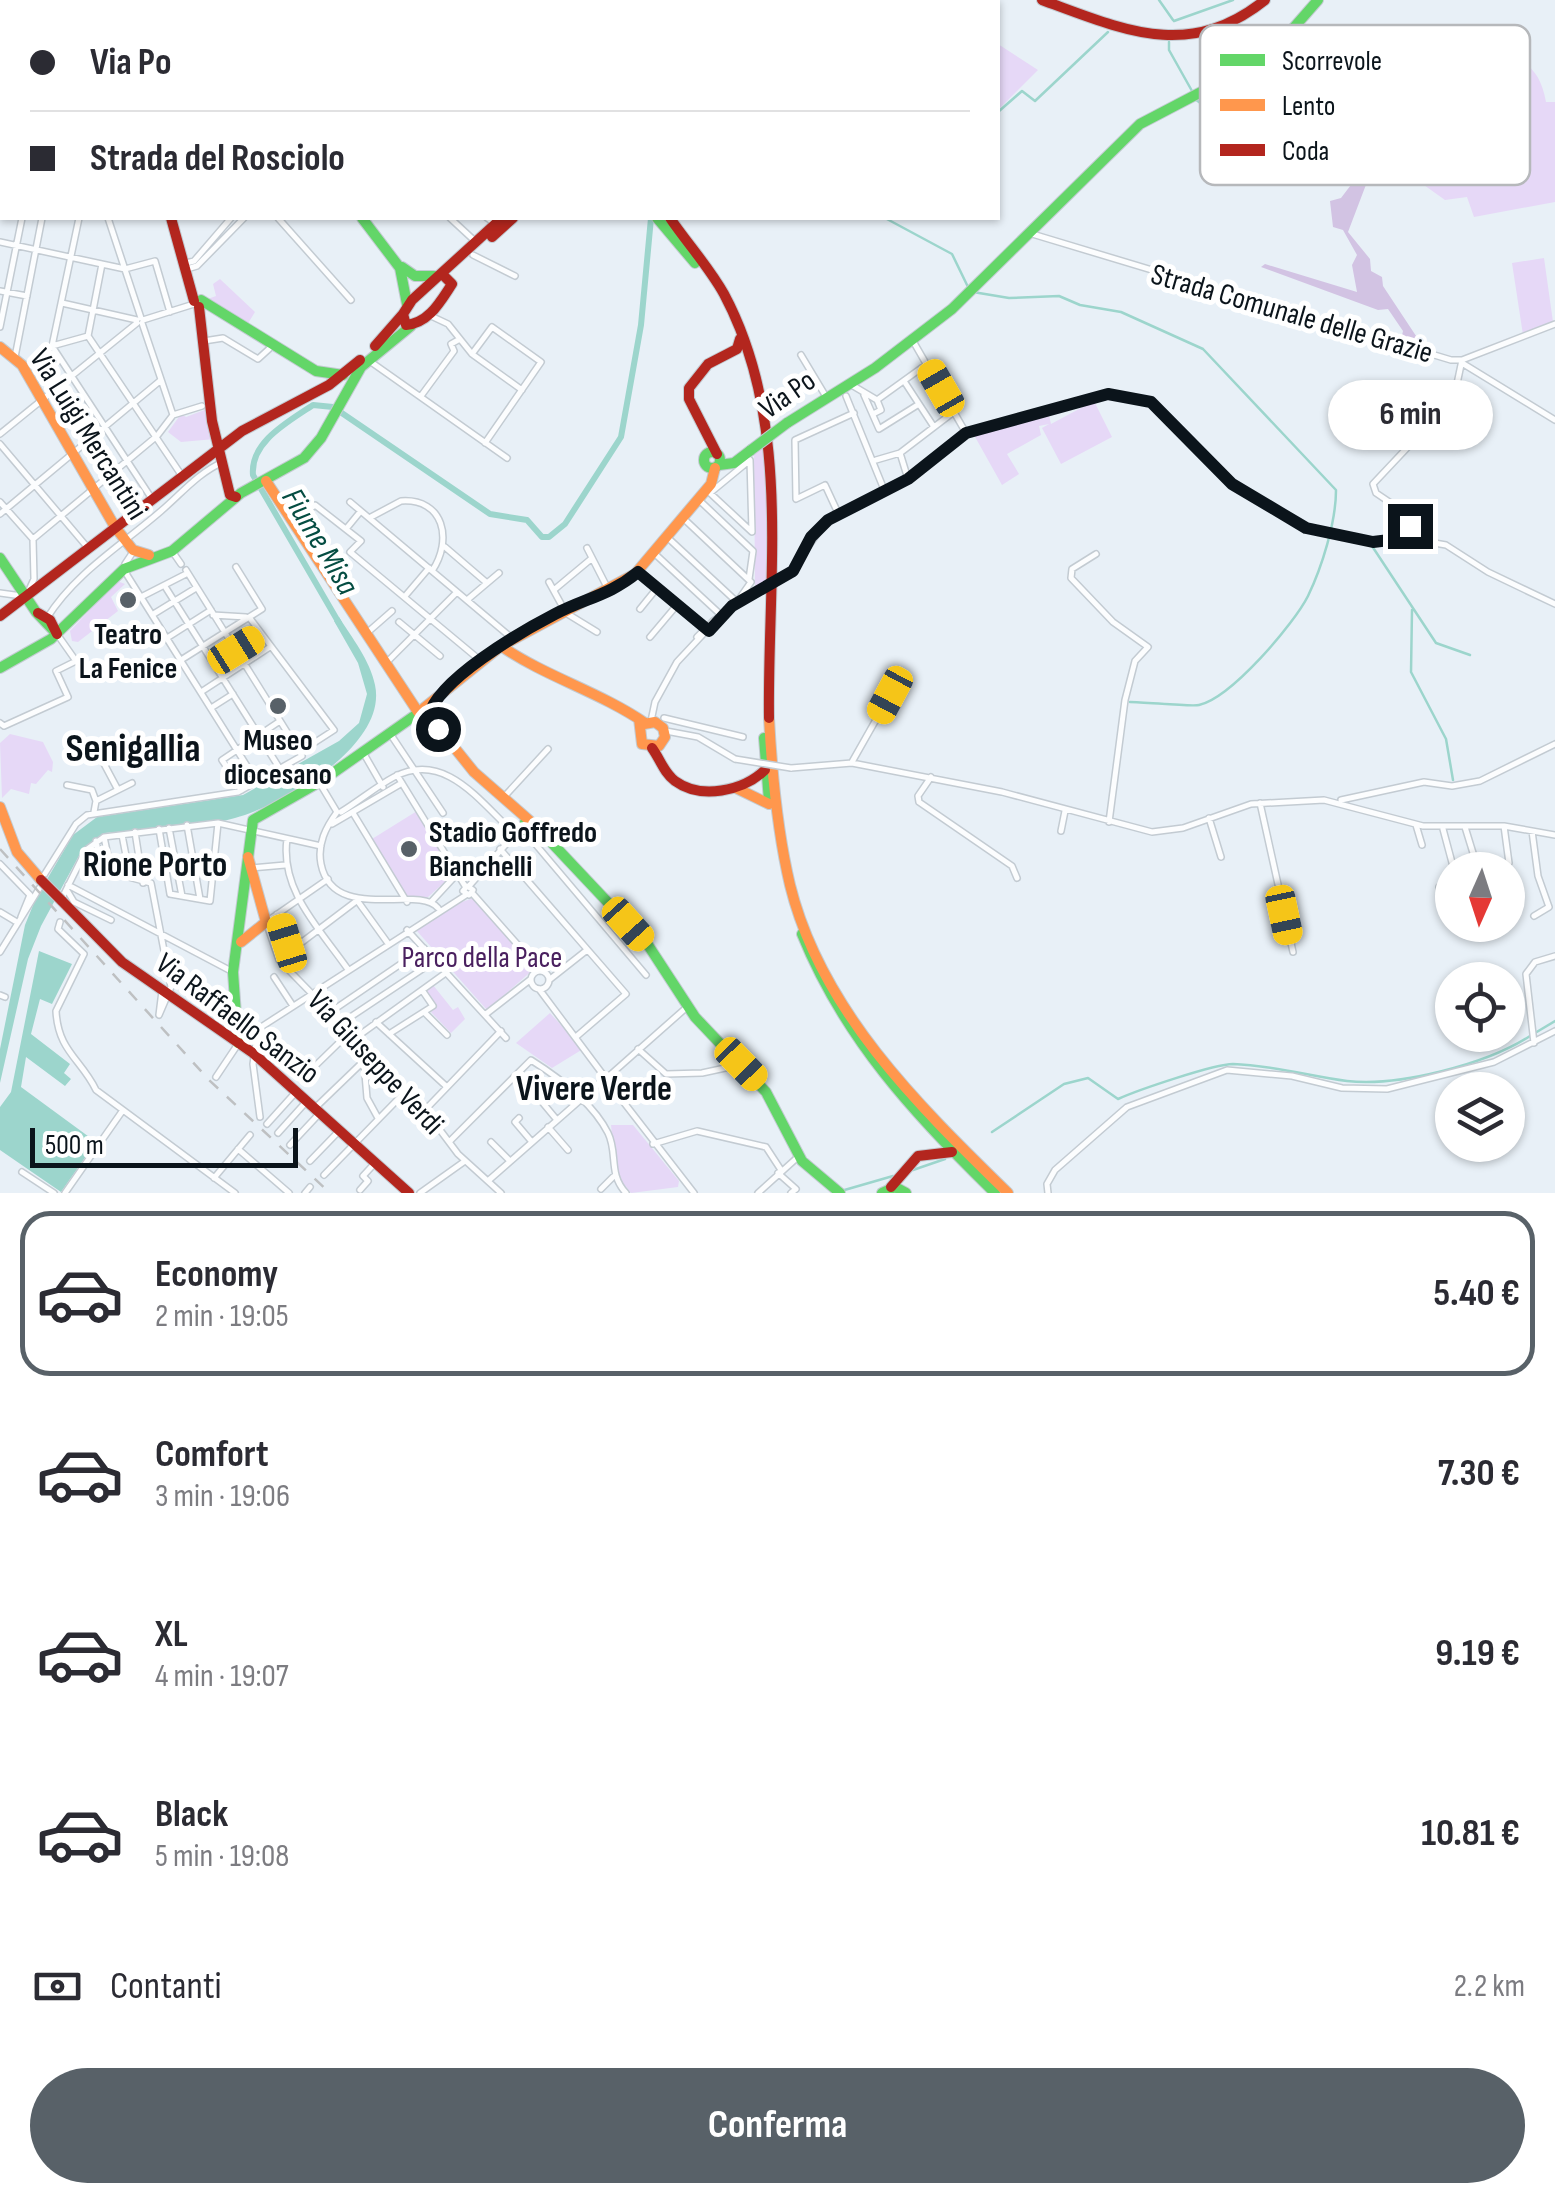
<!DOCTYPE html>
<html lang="it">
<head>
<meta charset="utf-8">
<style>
	:root { --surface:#fff; --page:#f7f7f7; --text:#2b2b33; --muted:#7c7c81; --line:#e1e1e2; --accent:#586168 }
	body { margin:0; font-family:"Sofia Sans Condensed",sans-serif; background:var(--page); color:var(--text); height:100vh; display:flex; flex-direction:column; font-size:38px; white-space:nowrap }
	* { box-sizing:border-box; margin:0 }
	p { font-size:32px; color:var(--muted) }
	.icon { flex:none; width:55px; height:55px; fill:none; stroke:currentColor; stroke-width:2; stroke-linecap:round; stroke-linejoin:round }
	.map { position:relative; height:1193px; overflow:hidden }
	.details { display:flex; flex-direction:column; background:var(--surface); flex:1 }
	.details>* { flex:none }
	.top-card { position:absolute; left:0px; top:0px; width:1000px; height:220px; box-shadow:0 2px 8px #0004; display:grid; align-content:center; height:220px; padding:0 30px; background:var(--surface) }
	.needle { width:65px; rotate:183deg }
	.tools { position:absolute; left:1435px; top:852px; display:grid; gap:20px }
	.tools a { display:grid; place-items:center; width:90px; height:90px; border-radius:50%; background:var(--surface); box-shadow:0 2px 8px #0004; font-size:50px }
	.scale { position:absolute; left:30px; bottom:25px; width:268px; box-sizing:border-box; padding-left:10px; border:5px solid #0b141b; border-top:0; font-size:28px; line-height:35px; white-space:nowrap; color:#0b141b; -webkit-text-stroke:8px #fff; paint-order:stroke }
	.end { position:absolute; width:45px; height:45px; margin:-22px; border:12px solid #0b141b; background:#fff; box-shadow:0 0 0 5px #fff }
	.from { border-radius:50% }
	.bubble { position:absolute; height:70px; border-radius:35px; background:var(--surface); box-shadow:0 2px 8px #0004; font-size:32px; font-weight:700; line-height:70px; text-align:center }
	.car { position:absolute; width:30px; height:60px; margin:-30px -15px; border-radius:12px; box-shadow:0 0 8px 2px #0007; background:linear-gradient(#f5c518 24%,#345 0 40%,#f5c518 0 76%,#345 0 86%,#f5c518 0) }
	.top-card b { display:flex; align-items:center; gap:35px; height:95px; font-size:38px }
	.top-card b+b { border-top:2px solid var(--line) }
	.top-card i { width:25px; height:25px; background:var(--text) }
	ul { padding:18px 0 0; list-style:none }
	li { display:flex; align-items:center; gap:30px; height:165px; margin:0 20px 15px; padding:0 10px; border:5px solid transparent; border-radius:30px }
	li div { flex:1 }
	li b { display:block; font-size:38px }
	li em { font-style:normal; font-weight:700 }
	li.selected { border-color:var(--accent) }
	li>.icon { width:90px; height:90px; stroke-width:1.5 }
	.pay { display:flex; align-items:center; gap:25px; height:110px; padding:0 30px; font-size:38px }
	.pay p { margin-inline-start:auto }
	.primary-button { display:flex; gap:20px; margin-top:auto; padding:20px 30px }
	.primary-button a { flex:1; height:115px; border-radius:60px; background:var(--accent); color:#fff; font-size:40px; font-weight:700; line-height:115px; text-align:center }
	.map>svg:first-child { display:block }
	.green { fill:#e6d8f7 }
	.forest { fill:#d2c3e3 }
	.water { fill:#9cd5cc }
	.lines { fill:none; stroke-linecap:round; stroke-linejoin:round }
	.stream { stroke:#9cd5cc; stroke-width:2.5 }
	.canal { stroke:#9cd5cc; stroke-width:5 }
	.river { stroke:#9cd5cc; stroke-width:6 }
	.primary-tunnel { stroke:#c7cfd6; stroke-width:10; stroke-dasharray:10 5; stroke-linecap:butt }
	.street-casing { stroke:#c3cbd2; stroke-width:8 }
	.fast-casing { stroke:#c3cbd2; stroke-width:12 }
	.slow-casing { stroke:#c3cbd2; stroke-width:12 }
	.jam-casing { stroke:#c3cbd2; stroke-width:12 }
	.street { stroke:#fcfdfe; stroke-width:5 }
	.fast { stroke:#63d668; stroke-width:10 }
	.slow { stroke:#ff974d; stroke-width:10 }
	.jam { stroke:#b3261e; stroke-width:10 }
	.rail { stroke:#bec0c2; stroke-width:2.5; stroke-dasharray:12 12; stroke-linecap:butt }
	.street-bridge-casing { stroke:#c3cbd2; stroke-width:8; stroke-linecap:butt }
	.fast-bridge-casing { stroke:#c3cbd2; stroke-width:12; stroke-linecap:butt }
	.jam-bridge-casing { stroke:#c3cbd2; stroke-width:12; stroke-linecap:butt }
	.street-bridge { stroke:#fcfdfe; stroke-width:5 }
	.fast-bridge { stroke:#63d668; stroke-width:10 }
	.jam-bridge { stroke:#b3261e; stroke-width:10 }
	.route { stroke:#0b141b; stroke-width:12 }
	.poi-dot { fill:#586168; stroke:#fff; stroke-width:4 }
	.labels { text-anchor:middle; stroke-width:10; stroke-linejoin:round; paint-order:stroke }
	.street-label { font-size:30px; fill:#0b141b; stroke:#fff }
	.poi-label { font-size:30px; font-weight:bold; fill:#0b141b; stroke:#fff }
	.park-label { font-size:30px; fill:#4a205f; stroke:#fff }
	.water-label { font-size:32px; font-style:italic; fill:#054d42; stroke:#fff }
	.quarter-label { font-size:35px; font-weight:bold; fill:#0b141b; stroke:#fff }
	.district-label { font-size:40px; font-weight:bold; fill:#0b141b; stroke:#fff }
	.key { fill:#fff; stroke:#b6b8bb; stroke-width:2.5 }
	.key-label { font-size:28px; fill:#0b141b }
</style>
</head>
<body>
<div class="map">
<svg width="1555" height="1193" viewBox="0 0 1555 1193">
	<rect width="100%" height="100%" fill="#e8f0f7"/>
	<path class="green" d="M998,44L1038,70L998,110Z
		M1468,51C1510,55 1538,56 1546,102H1555V202L1474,217L1467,197L1445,200L1386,158L1388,138L1407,127L1400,61Z
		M1544,258L1553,322L1523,335L1512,263Z
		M220,279L255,312L247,325L205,300L216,296L213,284Z
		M1094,401L1112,437L1061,464L1042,428L1049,424L1039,426L1041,435L1007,454L1019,474L1002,485L974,435L1048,411L1051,424Z
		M207,409L215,439L181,442L168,432L181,414L186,417Z
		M767,444L770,580L755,587L754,453Z
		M117,581L125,584L111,597L118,611L78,642L72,641L70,631Z
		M10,734L43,742L53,762L52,772L48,770L36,784L31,783L29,794L11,789L2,798L0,743Z
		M417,811L455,873L428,897L409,900L372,839Z
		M474,898L535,968L487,1010L416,930L452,905Z
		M433,985L453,1010L458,1007L465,1019L451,1033L431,1012L436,1007L425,990Z
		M550,1013L583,1049L552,1068L516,1043Z
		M611,1125H633L679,1181L678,1187L631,1193L617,1176Z"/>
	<path class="forest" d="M1375,161L1348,232L1370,259L1371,271L1382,277L1383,286L1426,351L1400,344L1403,331L1388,309L1378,310L1261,267L1265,264L1357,292L1352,265L1357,255L1343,230L1333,227L1330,201L1341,198L1360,173L1292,164L1369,169Z"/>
	<path class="water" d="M339,617C352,638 370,660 375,685C388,745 285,804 235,818C195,829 147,829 105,833L81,852L41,926L28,959L0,1083V1049L25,925L36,898L73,835L97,817L243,795L339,741L359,723L367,694L358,663L334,621Z
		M39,951L72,964L52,1004L40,999L31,1034L70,1064L64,1073L71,1079L65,1086L26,1057L21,1087L96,1142L61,1192L0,1150V1107L11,1092Z"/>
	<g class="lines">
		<path class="stream" d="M1159,0L1173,20
			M1174,21L1233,0
			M1169,42V50L1192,91
			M1195,99L1236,130L1377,145
			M998,112L1022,91L1035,101L1108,32
			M885,218L952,254L968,287
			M973,292L1009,298L1059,296L1080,305L1121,312L1203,349L1336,490C1336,522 1322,567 1308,596C1294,624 1231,698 1199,705C1192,707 1145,702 1130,702
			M1370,543L1436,643L1470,655
			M1412,610L1411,672L1446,739L1453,780
			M1535,1033L1555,1021
			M992,1132L1064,1084L1088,1078L1118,1099C1138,1090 1214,1064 1233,1064C1272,1065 1309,1076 1347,1081C1398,1087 1487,1064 1530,1036
			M913,1170L945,1159
			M841,1191L893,1176"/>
		<path class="canal" d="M18,2V0
			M0,94L2,81"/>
		<path class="river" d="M887,2L888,0
			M339,623L253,475C250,442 288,422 313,405L333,407L490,514L527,520L542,537H549L565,524L621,437L641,325L651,218"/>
		<path class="primary-tunnel" d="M385,2L387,0"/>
		<defs>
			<path id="street" d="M87,0L88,2
				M141,0L144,2
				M692,0L699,2
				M193,2L196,0
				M0,21H2
				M0,204L2,205
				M79,218L52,346L152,499
				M108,218L141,318
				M278,218L351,300
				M450,218L477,243
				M487,218L490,220
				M1029,233L1451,360H1462L1555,324
				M0,242L125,269L155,261L170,312
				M473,255L515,276
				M186,263L194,261L231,218
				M102,264L88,336L182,476
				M187,269L197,266L244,218
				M0,291L27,296
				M62,303L137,320
				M431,316L448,324L472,354L492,327L541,362L485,443
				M143,320L194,304
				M0,327L22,218
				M204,341L223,338L258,359L269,349
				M913,341L966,433
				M52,346L88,336
				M472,354L522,390
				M801,355L825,395
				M15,357L42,218
				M371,362L507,458
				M1462,363L1555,420
				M904,381L934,427
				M850,384L877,400
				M864,395L879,429L919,404
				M421,396L454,351L451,344L460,339
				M846,396L885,492
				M877,400L927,364
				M873,414L881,410L877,400
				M173,415L202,406
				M0,434L137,323
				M0,444L88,548
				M900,453L908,479
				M750,460L752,532L710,493Z
				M876,460L900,453L955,411
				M698,499L753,551L749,579
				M0,502L33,539
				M350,502L513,639
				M838,513L825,485L796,499L795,440L854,413
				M0,514L161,380
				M371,517L401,501C444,498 453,540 432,571
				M683,518L751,582L737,602
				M295,520L315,505L361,541L350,552L481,661
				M346,529L360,512
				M667,537L737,602
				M1406,538L1446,545L1488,572L1555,604
				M33,539L157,436L173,415L142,323
				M445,547L487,583
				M587,548L608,589
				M172,551L181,564
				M133,552L125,564L127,575L257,782
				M654,553L721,615
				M1096,554L1072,569L1071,578L1113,622L1148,647L1135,661L1125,700L1109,822
				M638,572L709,631
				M788,575L827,520L908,479L966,433L1108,394L1151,402L1223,476L1307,529L1373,542H1396L1408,535L1410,516L1376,493L1373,484L1454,398L1462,360
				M549,582L566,613L597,632
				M166,588L280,769
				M555,589L591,559
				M29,590L34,579L33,539
				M0,593L22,596
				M406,595L429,568
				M141,597L186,574
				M467,600L499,573
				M640,609L657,588
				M152,615L196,588
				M213,615L246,617
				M249,617L334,730L300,752
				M47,618C75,573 122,545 161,511C182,493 198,473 223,462
				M399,622L440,656
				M368,632L392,611
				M650,637L677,605
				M697,637L713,621L754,593
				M167,638L211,610
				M236,649L260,634
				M181,660L262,609L236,567
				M386,663L456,593
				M201,692L270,647
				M211,708L233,694
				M664,718L743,737
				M651,721L655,702L677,662L721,615
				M0,723L4,726L68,697L56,671L76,661L57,634
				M666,731L698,737L735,759
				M391,735L443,813
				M364,754L383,787
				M102,760L118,790
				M852,762L890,695
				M791,768L852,763L1002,792L1152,832L1183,828L1251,804L1324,800L1423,826H1504L1555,835
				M397,775L465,886
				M931,777L918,796L919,802L1012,866L1017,878
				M319,782L337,812
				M67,785L92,790L96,801
				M242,790L222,760L280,721
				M503,798L548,749
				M1341,800L1424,782L1452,786L1480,781L1555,744
				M1260,803L1293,952
				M94,812L96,801L132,783
				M337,812C326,827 317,844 321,864C333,924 418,884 438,908
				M341,812C359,801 377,786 394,777C445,750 480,802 514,833
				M353,813L407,902
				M1209,818L1221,857
				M332,824L402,783
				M187,825L200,899
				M1416,825L1422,845
				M1465,827L1473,853
				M169,828L182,896
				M159,829L170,894
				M1443,829L1454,870
				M1061,831L1065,811
				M1532,831L1538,876L1549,907L1534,916
				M135,832L143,883
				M526,833L646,975
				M122,835L128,866
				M104,837L111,870L140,864
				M287,839C280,890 319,928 347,968
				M96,841L102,870L151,883L171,987L159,1015L162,991
				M500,849L626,994L577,1036
				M0,864L30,895L21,917
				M251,868L285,865
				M1501,870L1509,863L1504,826
				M328,879L266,922L279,960L425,1110L458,1154L501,1193
				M1452,879L1439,887L1454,926
				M41,880L76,824L87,815L238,792L302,756L186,570
				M68,885L233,972
				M467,886L473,890L469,895L463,891Z
				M469,886L523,825
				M68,892L74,902L111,920
				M472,893L541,971
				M170,894L210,901L218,823
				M62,898L86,850L104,837L218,823L321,846
				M432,901L457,874
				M359,903L387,942
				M0,912L15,921
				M277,914L289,952
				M60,922L58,929L84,954L56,1011C58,1051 81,1059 96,1090L235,1193
				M407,930L506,1038
				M0,952L42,884
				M286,964L289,952L359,899
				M531 980a9 9 0 1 1 18 0a9 9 0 1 1-18 0Z
				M274,977L293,1006
				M549,980L587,950
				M539,989L604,1076
				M0,995L5,997
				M424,1012L447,1035
				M329,1013L424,948
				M486,1014L531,979
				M376,1022L447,1087
				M340,1024L436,960
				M389,1034L433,1006L422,990
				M354,1039L447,972
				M1534,1043L1526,974L1535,962L1555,956
				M638,1049L666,1074L702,1073L739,1065
				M364,1062L367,1098L378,1118
				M312,1069L349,1033
				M609,1076L687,1007
				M216,1077L238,1044
				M608,1082L694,1193
				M532,1090L557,1120
				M315,1108L369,1056
				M425,1110L501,1031
				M260,1117L253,1064L258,1029L466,895
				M519,1118L515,1122L532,1142
				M267,1124L295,1093
				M548,1127L568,1150
				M278,1133L306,1102
				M449,1142L531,1060C558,1077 593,1103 608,1133C618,1153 608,1174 626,1193
				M491,1142L510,1161
				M653,1144L697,1131L766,1147L781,1170
				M290,1145L319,1114
				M238,1149L289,1193
				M310,1161L339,1131
				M22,1172L54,1193
				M778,1173L796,1189L791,1193
				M324,1175L406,1091
				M214,1178L250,1135
				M489,1180L603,1080
				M601,1189L613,1177
				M360,1190L368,1181L363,1176L375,1163
				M65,1193L123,1110
				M305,1193L310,1187
				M420,1193L465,1161
				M758,1193L799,1156
				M1048,1193L1047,1184L1055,1170L1127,1107L1227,1070L1292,1076L1342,1088L1387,1089L1494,1062L1555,1031"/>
			<path id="fast" d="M11,0V2
				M128,0L129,2
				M711,2L713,0
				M362,218L400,268L407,304
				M657,218L695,263
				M402,267L415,276H434
				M201,300L316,371L343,375
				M787,423L875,368L952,309L1140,124L1268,57L1318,0
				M704 460a8 8 0 1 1 16 0a8 8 0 1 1-16 0Z
				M719,465L734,463L751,450
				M0,558L36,612L57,634
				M0,668L51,639L124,569L172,551L241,493L304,458L321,438L361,367L411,326
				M764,738L769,801
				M525,822L528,832L534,824
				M534,824L648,945L695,1017L766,1092L802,1161L840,1193
				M802,934C844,1038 915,1115 995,1193
				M238,1043L233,972L253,820L323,780L417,714
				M882,1193L895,1187L906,1193"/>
			<path id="slow" d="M304,0L306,2
				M407,0L411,2
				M449,0L451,2
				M515,0L519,2
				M0,347L22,365L115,527L133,550L149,555
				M266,481L418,712
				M501,646C546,677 600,692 645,723
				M424,708L501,646L635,574L711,484L715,468
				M429,716L474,772L530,821
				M769,718C772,775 777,830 790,885C821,1011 919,1106 1008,1193
				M639,719L642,744L659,746L665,737L663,728L655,722L644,724
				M736,788L769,804
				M0,807L17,852L41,880
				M241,942L266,922L248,857"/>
			<path id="jam" d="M278,0V2
				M395,0L398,2
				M439,0V2
				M1042,0C1124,30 1189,61 1265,0
				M351,2L355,0
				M0,60L2,46
				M171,218L194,301
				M670,218C687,243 709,267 724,294C793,423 767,578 769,718
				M492,237L513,218
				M442,274L452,284C440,302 429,323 406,325L403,314L412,300L502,218
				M199,307L212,421L230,495L236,497
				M375,346L403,314
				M717,454L689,399V388L708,364L737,349L740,339
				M38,613L50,620L57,634
				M0,616L242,431L329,385L360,360
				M652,748C660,759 664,773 675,781C701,800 743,791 765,770
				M61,900L122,962L253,1053L409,1193
				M891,1187L918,1156L952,1152"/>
		</defs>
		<use href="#street" class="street-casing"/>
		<use href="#fast" class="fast-casing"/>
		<use href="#slow" class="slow-casing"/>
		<use href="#jam" class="jam-casing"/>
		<use href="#street" class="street"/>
		<use href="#fast" class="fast"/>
		<use href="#slow" class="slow"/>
		<use href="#jam" class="jam"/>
		<path class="rail" d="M0,849L209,1080L330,1193"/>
		<defs>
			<path id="street-bridge" d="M754,593L788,575
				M735,759L791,768"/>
			<path id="fast-bridge" d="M751,450L787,423"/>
			<path id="jam-bridge" d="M41,880L61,900"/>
		</defs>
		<use href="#street-bridge" class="street-bridge-casing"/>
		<use href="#fast-bridge" class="fast-bridge-casing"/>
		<use href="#jam-bridge" class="jam-bridge-casing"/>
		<use href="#street-bridge" class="street-bridge"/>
		<use href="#fast-bridge" class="fast-bridge"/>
		<use href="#jam-bridge" class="jam-bridge"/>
	</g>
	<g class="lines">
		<path class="route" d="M438,729L429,716C437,680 522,631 555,614C585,598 609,596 638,572L709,631L732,606L793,571L811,537L828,520L908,479L966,433L1108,394L1151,402L1232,484L1306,528L1373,542L1406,538L1410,526"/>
	</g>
	<g class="poi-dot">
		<circle cx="128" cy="600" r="10"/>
		<circle cx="278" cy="706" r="10"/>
		<circle cx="409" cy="849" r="10"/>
	</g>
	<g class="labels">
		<g class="street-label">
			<text transform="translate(1292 313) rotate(16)" y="10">Strada Comunale delle Grazie</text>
			<text transform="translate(787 394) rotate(-35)" y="10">Via Po</text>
			<text transform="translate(89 434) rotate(58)" y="10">Via Luigi Mercantini</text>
			<text transform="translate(238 1018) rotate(37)" y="10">Via Raffaello Sanzio</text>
			<text transform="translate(376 1062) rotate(47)" y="10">Via Giuseppe Verdi</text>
		</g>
		<g class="poi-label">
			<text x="128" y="644">Teatro<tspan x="128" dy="34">La Fenice</tspan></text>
			<text x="278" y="750">Museo<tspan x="278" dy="34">diocesano</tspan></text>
			<text x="429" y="842" text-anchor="start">Stadio Goffredo<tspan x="429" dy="34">Bianchelli</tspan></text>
		</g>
		<g class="park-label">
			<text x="482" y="967">Parco della Pace</text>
		</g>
		<g class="water-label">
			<text transform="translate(321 541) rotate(59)" y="11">Fiume Misa</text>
		</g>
		<g class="quarter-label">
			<text x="155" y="876">Rione Porto</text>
			<text x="594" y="1100">Vivere Verde</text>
		</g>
		<g class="district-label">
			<text x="133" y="761">Senigallia</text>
		</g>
	</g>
	<rect x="1200" y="25" width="330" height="160" rx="15" class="key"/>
	<rect x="1220" y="54" width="45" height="12" fill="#63d668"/>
	<rect x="1220" y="99" width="45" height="12" fill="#ff974d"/>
	<rect x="1220" y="144" width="45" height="12" fill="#b3261e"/>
	<g class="key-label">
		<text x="1282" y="70">Scorrevole</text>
		<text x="1282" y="115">Lento</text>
		<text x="1282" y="160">Coda</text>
	</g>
</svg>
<div class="tools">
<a><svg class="needle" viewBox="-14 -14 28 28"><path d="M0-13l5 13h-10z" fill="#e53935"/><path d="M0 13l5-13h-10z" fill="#7c7c81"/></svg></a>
<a><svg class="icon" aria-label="locate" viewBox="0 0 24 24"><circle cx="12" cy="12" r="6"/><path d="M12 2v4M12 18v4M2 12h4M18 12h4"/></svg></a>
<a><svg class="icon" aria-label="layers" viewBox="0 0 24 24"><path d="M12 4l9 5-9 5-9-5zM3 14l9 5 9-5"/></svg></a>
</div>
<div class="scale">500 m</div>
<i class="end from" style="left:438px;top:729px"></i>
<i class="end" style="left:1410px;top:526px"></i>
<div class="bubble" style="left:1328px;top:380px;width:165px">6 min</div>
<i class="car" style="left:941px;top:388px;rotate:330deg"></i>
<i class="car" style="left:236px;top:650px;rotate:58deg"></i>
<i class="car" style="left:890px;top:695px;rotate:208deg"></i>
<i class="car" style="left:1284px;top:915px;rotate:168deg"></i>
<i class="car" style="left:628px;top:924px;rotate:138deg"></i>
<i class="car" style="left:287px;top:943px;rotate:343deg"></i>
<i class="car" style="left:741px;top:1064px;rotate:136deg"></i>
<div class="top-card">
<b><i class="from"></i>Via Po</b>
<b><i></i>Strada del Rosciolo</b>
</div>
</div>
<section class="details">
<ul>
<li class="selected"><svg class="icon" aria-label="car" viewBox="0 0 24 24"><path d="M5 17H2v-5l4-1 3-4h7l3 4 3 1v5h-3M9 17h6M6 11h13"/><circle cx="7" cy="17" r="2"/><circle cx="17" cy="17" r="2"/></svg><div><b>Economy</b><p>2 min · 19:05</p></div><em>5.40 €</em></li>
<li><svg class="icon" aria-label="car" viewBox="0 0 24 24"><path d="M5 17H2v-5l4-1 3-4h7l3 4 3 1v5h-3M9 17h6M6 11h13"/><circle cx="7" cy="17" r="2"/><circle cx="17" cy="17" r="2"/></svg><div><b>Comfort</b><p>3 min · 19:06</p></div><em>7.30 €</em></li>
<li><svg class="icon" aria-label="car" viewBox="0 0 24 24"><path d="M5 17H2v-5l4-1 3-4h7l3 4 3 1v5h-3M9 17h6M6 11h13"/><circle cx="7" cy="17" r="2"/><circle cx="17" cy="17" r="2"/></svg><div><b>XL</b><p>4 min · 19:07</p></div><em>9.19 €</em></li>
<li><svg class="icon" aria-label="car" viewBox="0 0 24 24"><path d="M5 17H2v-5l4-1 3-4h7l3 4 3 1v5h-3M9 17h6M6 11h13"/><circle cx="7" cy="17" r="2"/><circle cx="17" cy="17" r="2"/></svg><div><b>Black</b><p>5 min · 19:08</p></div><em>10.81 €</em></li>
</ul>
<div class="pay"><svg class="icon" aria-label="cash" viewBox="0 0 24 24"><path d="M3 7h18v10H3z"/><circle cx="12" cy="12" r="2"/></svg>Contanti<p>2.2 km</p></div>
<div class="primary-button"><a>Conferma</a></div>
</section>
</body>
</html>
